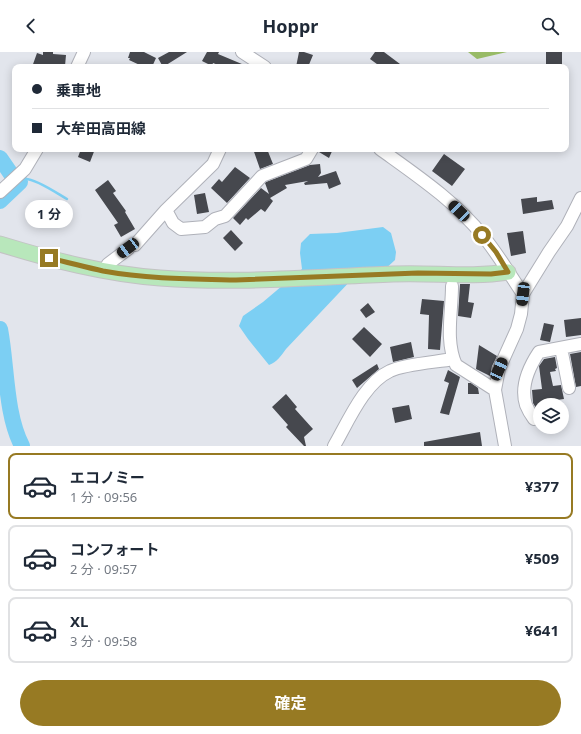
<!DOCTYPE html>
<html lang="ja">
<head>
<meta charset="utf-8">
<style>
	:root { --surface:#fff; --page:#f2f2f3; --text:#1f2937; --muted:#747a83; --line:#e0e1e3; --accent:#977a23 }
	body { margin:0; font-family:"Noto Sans","Noto Sans JP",sans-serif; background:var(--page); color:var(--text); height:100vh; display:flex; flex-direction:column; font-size:15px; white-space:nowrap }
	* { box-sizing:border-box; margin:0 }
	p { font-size:13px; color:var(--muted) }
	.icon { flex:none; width:22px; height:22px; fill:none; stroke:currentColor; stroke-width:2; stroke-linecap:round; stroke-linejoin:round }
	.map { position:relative; height:394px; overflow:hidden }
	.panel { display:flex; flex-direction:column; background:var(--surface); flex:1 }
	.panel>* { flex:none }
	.top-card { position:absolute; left:12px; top:12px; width:557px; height:88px; border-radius:8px; box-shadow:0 2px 10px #0003; display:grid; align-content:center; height:88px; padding:0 20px; background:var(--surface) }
	.tools { position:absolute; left:533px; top:346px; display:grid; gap:8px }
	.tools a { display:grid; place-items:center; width:36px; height:36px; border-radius:50%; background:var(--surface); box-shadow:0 2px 10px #0003; font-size:20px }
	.end { position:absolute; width:18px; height:18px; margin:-9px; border:5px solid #977a23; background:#fff; box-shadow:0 0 0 2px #fff }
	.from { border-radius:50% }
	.bubble { position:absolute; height:28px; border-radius:14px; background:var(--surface); box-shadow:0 2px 10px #0003; font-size:13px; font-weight:700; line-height:28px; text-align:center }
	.car { position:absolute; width:12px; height:24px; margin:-12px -6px; border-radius:5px; box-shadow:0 0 3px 1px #0007; background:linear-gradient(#222 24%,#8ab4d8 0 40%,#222 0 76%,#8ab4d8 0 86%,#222 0) }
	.top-card b { display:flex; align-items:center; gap:14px; height:38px; font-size:15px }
	.top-card b+b { border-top:1px solid var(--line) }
	.top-card i { width:10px; height:10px; background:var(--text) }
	ul { padding:7px 0 0; list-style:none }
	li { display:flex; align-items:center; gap:12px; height:66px; margin:0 8px 6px; padding:0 12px; border:2px solid var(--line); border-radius:8px }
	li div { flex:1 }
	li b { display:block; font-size:15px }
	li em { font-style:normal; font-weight:700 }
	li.on { border-color:var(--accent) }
	li>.icon { width:36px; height:36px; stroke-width:1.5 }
	.button { display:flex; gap:8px; margin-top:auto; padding:8px 20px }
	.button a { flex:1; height:46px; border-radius:24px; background:var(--accent); color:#fff; font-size:16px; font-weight:700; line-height:46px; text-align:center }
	header { display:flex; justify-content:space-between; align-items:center; height:52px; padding:0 20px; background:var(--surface); font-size:18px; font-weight:700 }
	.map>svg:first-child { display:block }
	.forest { fill:#98bb66 }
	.water { fill:#7ccff3 }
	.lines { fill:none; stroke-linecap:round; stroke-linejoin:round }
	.stream { stroke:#7ccff3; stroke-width:2.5 }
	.river { stroke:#7ccff3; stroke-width:16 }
	.building { fill:#46484e }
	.minor-casing { stroke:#afb1b9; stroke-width:14 }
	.major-casing { stroke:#c3c3c4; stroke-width:17 }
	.minor { stroke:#fff; stroke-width:12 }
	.major { stroke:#b8e7bb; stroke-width:15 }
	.route { stroke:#977a23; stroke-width:5 }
</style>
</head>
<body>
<header><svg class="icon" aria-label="back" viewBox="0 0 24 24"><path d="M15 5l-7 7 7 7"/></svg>Hoppr<svg class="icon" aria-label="search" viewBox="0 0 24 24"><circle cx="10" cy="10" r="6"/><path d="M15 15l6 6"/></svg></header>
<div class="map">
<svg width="581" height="394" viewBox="0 0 581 394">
	<rect width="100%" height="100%" fill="#e2e5ec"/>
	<path class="forest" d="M468,0H507L477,7Z"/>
	<path class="water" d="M383,175L391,181L396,200L395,208L382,220L354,225L286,297C281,304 277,310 269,313L248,287L239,274L243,264L263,250L302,217L300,201L301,191L310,182L337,181Z"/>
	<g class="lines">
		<path class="stream" d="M20,130C22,128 22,127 25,127C35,126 58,142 67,147"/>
		<path class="river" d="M0,106L11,122L20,130L0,149
			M0,277C7,313 5,361 22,394"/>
	</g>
	<path class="building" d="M43,0H53V2L66,3L65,14L49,12L48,15H32L37,1L43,3Z
		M130,0H144L156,6L152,15H144L129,8L130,6H128Z
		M169,0H187L163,15L158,6Z
		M207,0H219L218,2L249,15H223L213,11L212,14L202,9Z
		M299,0H304L313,3L308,15H296Z
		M375,0H384L404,15H381L370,7Z
		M546,0H562V15H546Z
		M81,97H95L90,110L78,105Z
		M253,97H267L273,112L260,117Z
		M319,97H333L329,106L319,100Z
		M444,102L465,117L452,134L432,119Z
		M320,112L321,121L318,125L336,119L341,132L329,137L327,131L305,133L304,131L308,129L285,133L287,136L270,146L273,149L265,160L261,157L248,168L246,166L240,173L233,166L261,136L269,142L265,131L266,130L310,113Z
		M235,115L250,126L227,151L211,136L219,127L222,130Z
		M108,128L116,139L113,141L126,159L125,160L135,177L121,185L114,173L118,171L95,138Z
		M205,141L209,160L197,162L194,143Z
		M537,145V150L552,148L554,157L523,162L521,147Z
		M231,178L243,191L235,199L223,186Z
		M523,179L526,201L511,204L507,181Z
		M460,232H470L468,250L474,251L471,266L458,264Z
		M422,247L444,249L440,298L428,297L429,263L420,262Z
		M368,251L375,260L366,266L360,258Z
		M581,266V283L566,285L564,268Z
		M544,271L554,273L550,290L540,288Z
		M364,275L382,292L370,305L352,287Z
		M411,290L414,305L393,310L390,295Z
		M479,293L497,304L492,314L490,324L476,317Z
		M581,300V334L576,335L570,302Z
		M555,305L557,316L555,317L556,319L550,320L553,334L561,333L564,347L542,350L543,353H540V361H539L533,351L532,338L542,337L539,314L544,307Z
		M377,312L379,317L357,336L352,328Z
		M448,318L460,325L449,363L440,361L449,331L444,329Z
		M468,331H471L478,336L479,342H468Z
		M286,342L297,355L295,357L313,377L304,385L306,394H304L286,375L288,373L272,355Z
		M409,353L412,367L395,371L392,356Z
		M480,380L482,394H424V390Z"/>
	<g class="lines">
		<defs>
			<path id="minor" d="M242,0L265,15
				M77,15L84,0
				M380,97C416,123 455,149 483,184C498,202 510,223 523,242
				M0,140L25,117L37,97
				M166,158L173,171L181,177L205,175L215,167L225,164L262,124L306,107L312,97
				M135,193L166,158L213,112L220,97
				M104,219L108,212L128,197
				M452,234C452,260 445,289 456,313L495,338
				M561,296L569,336
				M534,367C531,363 528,358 526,353C520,334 529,315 539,300L581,292
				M334,394C348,370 364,331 390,319C404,312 437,310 453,307
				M505,394L495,338L499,317L517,277L521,262L523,242L549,200L567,174L581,146"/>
			<path id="major" d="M0,192C52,208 105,222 160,226C237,232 315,225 393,222C431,220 470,226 508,220"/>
		</defs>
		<use href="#minor" class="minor-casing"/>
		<use href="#major" class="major-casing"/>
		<use href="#minor" class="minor"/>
		<use href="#major" class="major"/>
	</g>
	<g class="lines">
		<path class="route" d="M49,206C67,210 85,215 103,219C147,227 191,227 236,228L418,221L491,222L508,220L496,200L482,183"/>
	</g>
</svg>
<div class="tools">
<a><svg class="icon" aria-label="layers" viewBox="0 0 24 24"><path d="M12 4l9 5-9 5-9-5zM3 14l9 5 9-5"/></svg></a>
</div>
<i class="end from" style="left:482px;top:183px"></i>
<i class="end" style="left:49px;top:206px"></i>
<div class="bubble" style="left:25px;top:148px;width:48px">1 分</div>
<i class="car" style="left:459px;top:159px;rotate:314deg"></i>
<i class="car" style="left:128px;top:196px;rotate:233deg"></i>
<i class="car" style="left:523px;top:242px;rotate:187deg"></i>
<i class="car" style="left:499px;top:317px;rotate:24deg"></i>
<div class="top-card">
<b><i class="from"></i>乗車地</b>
<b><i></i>大牟田高田線</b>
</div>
</div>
<section class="panel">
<ul>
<li class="on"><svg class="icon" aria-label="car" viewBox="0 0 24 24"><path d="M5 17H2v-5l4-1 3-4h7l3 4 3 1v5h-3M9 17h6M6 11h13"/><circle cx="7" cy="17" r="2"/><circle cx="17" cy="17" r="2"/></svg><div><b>エコノミー</b><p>1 分 · 09:56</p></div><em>¥377</em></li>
<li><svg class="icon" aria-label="car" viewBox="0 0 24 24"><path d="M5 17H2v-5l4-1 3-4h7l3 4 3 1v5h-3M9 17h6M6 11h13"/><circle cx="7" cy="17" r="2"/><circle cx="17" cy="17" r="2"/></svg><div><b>コンフォート</b><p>2 分 · 09:57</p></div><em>¥509</em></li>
<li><svg class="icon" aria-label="car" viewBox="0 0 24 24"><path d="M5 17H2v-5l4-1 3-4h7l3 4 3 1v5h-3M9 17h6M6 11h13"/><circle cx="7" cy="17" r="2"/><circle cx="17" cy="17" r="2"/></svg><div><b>XL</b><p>3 分 · 09:58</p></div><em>¥641</em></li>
</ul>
<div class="button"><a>確定</a></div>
</section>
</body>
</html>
